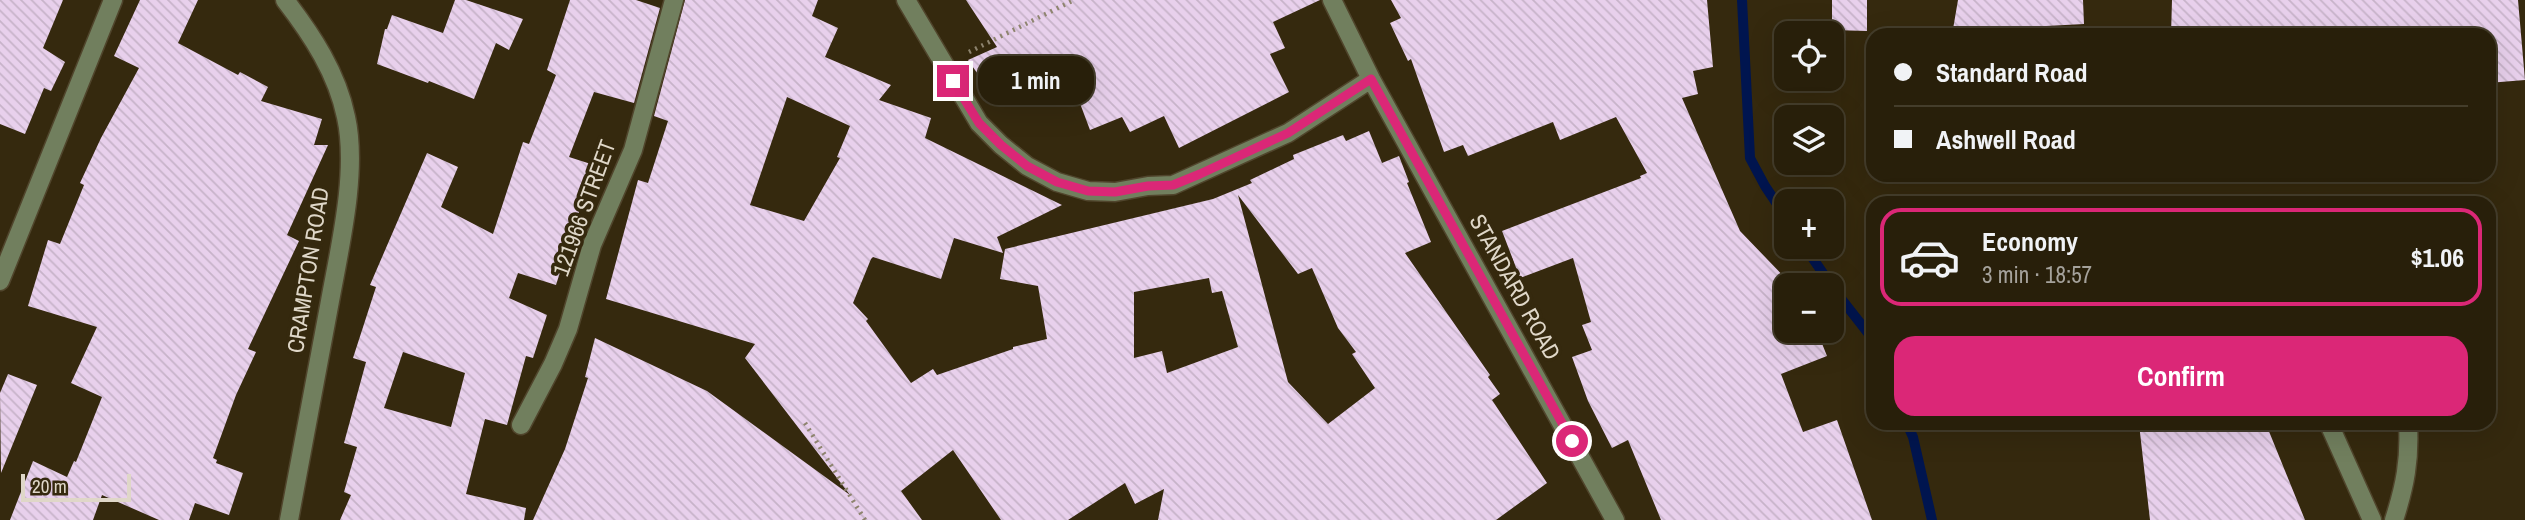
<!DOCTYPE html>
<html lang="en">
<head>
<meta charset="utf-8">
<style>
	:root { --surface:#281f0a; --page:#342c18; --text:#f1f3f6; --muted:#a5a29c; --line:#443d2b; --accent:#db2777 }
	body { margin:0; font-family:"Archivo Narrow",sans-serif; background:var(--page); color:var(--text); height:100vh; display:flex; flex-direction:column; font-size:26px; white-space:nowrap }
	* { box-sizing:border-box; margin:0 }
	p { font-size:23px; color:var(--muted) }
	.icon { flex:none; width:38px; height:38px; fill:none; stroke:currentColor; stroke-width:2; stroke-linecap:round; stroke-linejoin:round }
	.map { position:relative; flex:1; overflow:hidden }
	.sheet { position:absolute; left:1866px; top:196px; width:630px; height:234px; display:flex; flex-direction:column; background:var(--surface); border-radius:21px; box-shadow:0 7px 28px #0002,0 0 0 2px var(--line) }
	.sheet>* { flex:none }
	.hud { position:absolute; left:1866px; top:28px; width:630px; height:154px; border-radius:21px; box-shadow:0 7px 28px #0002,0 0 0 2px var(--line); display:grid; align-content:center; height:154px; padding:0 28px; background:var(--surface) }
	.tools { position:absolute; left:1774px; top:21px; display:grid; gap:14px }
	.tools a { display:grid; place-items:center; width:70px; height:70px; border-radius:14px; background:var(--surface); box-shadow:0 7px 28px #0002,0 0 0 2px var(--line); font-size:35px }
	.scale { position:absolute; left:21px; bottom:18px; width:110px; box-sizing:border-box; padding-left:7px; border:4px solid #dfd7c8; border-top:0; font-size:19px; line-height:24px; white-space:nowrap; color:#dfd7c8; -webkit-text-stroke:5px #35290e; paint-order:stroke }
	.end { position:absolute; width:32px; height:32px; margin:-16px; border:9px solid #db2777; background:#fff; box-shadow:0 0 0 4px #fff }
	.from { border-radius:50% }
	.bubble { position:absolute; height:49px; border-radius:21px; background:var(--surface); box-shadow:0 7px 28px #0002,0 0 0 2px var(--line); font-size:23px; font-weight:700; line-height:49px; text-align:center }
	.hud b { display:flex; align-items:center; gap:24px; height:66px; font-size:26px }
	.hud b+b { border-top:2px solid var(--line) }
	.hud i { width:18px; height:18px; background:var(--text) }
	ul { padding:12px 0 0; list-style:none }
	li { display:flex; align-items:center; gap:21px; height:98px; margin:0 14px 10px; padding:0 14px; border:4px solid transparent; border-radius:21px }
	li div { flex:1 }
	li b { display:block; font-size:26px }
	li em { font-style:normal; font-weight:700 }
	li.active { border-color:var(--accent) }
	li>.icon { width:63px; height:63px; stroke-width:1.5 }
	.cta { display:flex; gap:14px; margin-top:auto; padding:14px 28px }
	.cta a { flex:1; height:80px; border-radius:21px; background:var(--accent); color:#fff; font-size:28px; font-weight:700; line-height:80px; text-align:center }
	.map>svg:first-child { display:block }
	.lines { fill:none; stroke-linecap:round; stroke-linejoin:round }
	.stream { stroke:#00154f; stroke-width:10 }
	.building { fill:url(#building-back-hatch); fill-rule:evenodd }
	.minor-casing { stroke:#50452c; stroke-width:21 }
	.path { stroke:#8e846f; stroke-width:4.5; stroke-dasharray:2 5; stroke-linecap:butt }
	.minor { stroke:#717f5e; stroke-width:18 }
	.route { stroke:#db2777; stroke-width:9 }
	.labels { text-anchor:middle; stroke-width:7; stroke-linejoin:round; paint-order:stroke }
	.street-label { font-size:23px; fill:#dfd7c8; stroke:#35290e }
</style>
</head>
<body>
<div class="map">
<svg width="2525" height="520" viewBox="0 0 2525 520">
	<defs>
		<pattern id="building-back-hatch" width="6" height="6" patternUnits="userSpaceOnUse" patternTransform="scale(1.75)"><rect width="6" height="6" fill="#e8d0ec"/><path d="M-1 5l2 2M0 0l6 6M5-1l2 2" fill="none" stroke="#c7b3c9"/></pattern>
	</defs>
	<rect width="100%" height="100%" fill="#35290e"/>
	<g class="lines">
		<path class="stream" d="M1742,0L1750,158L1765,186L1787,219
			M1805,247L1831,285
			M1832,287L1868,333L1872,342
			M1907,424L1913,437L1932,520"/>
	</g>
	<path class="building" d="M0,0H63L43,48L65,62L51,91L44,88L25,134L0,124Z
		M140,0H198L178,43L238,75L240,72L268,87L261,101L322,119L314,145H328L287,235L299,241L248,349L256,352L236,395L213,458L217,460L216,463L243,473L229,515L195,503L189,520H159L102,495L93,520H10L33,461L67,477L74,461L76,462L102,397L71,383L97,327L28,306L48,240L60,244L84,185L80,183L101,138L139,68L114,56Z
		M455,0H466L523,19L509,50L496,43L474,99L429,81L428,83L377,64L385,29H387L392,15L443,33Z
		M570,0H636L660,8L634,103L594,92L569,157L594,165L556,285L518,273L509,298L547,315L533,358L526,356L507,425L485,419L466,494L526,508L524,520H340L351,495L344,492L357,447L344,443L366,362L353,358L376,287L370,285L427,153L458,167L441,207L493,234L523,142L529,144L556,75L547,70ZM403,352L465,373L451,427L384,408Z
		M685,0H818L812,16L838,28L825,57L891,85L879,100L931,118L925,138L1062,205L997,237L1003,253L954,238L941,279L873,257L871,259L853,303L868,319L866,321L911,383L933,369L937,375L1013,349V347L1047,339L1038,286L1000,279L1005,249L1213,199L1252,183L1250,180L1294,159L1293,155L1343,135L1346,141L1369,131L1382,163L1399,156L1409,182L1407,183L1431,242L1405,253L1490,375L1488,377L1500,394L1492,400L1547,483L1496,520H1158L1164,489L1135,504L1125,483L1068,520H1001L953,450L901,491L922,520H533L565,449L588,378L585,377L595,338L707,391L850,495L745,358L755,344L606,299L638,180L648,183L668,121L654,116ZM787,97L850,126L837,157L840,158L804,221L750,205ZM1238,195L1298,274L1312,268L1338,328L1356,352L1352,354L1375,388L1328,424L1288,382ZM1209,278L1212,293L1222,291L1238,347L1167,373L1162,351L1134,358V292Z
		M966,0H1320L1273,22L1285,48L1270,54L1289,92L1179,148L1164,116L1130,132L1122,117L1090,130L1075,90L1060,99L1042,67L1020,79L1017,75L991,93L968,60L997,47Z
		M1391,0H1707L1713,67L1693,71L1698,94L1682,98L1740,231L1792,285H1787V331H1817L1827,356L1781,374L1803,432L1837,420L1872,520H1661L1628,440L1612,448L1588,401L1572,357L1592,350L1582,325L1591,322L1573,258L1520,278L1502,231L1641,178L1640,176L1647,173L1616,117L1560,140L1553,122L1468,156L1463,145L1444,152L1411,59L1408,61L1390,23L1401,18Z
		M1832,0H1867V31L1832,30Z
		M1958,0H2083L2084,24L2008,28L2007,35H1952Z
		M2172,0H2518L2525,80L2488,83V35H2171Z
		M8,374L37,385L1,473L0,393Z
		M2139,424H2266L2305,520H2150Z"/>
	<g class="lines">
		<defs>
			<path id="minor" d="M285,0C312,35 337,73 346,117C358,171 340,246 330,301C316,374 302,447 289,520
				M906,0L979,123L1001,145L1027,166L1057,182L1088,191L1115,192L1148,186L1173,185L1288,133L1371,79
				M1332,0L1371,79L1615,520
				M0,281L113,0
				M2329,424L2372,520
				M521,425L553,364L568,329L592,245L633,150L674,0
				M2394,520C2405,486 2410,460 2408,424"/>
		</defs>
		<use href="#minor" class="minor-casing"/>
		<path class="path" d="M969,52L1074,0
			M805,423L865,520"/>
		<use href="#minor" class="minor"/>
	</g>
	<g class="lines">
		<path class="route" d="M953,81L979,123L1001,145L1027,166L1057,182L1088,191L1115,192L1148,186L1173,185L1200,174L1288,133L1371,79L1572,441"/>
	</g>
	<g class="labels">
		<g class="street-label">
			<text transform="translate(584 208) rotate(-70)" y="8">121966 STREET</text>
			<text transform="translate(308 270) rotate(-81)" y="8">CRAMPTON ROAD</text>
			<text transform="translate(1515 287) rotate(61)" y="8">STANDARD ROAD</text>
		</g>
	</g>
</svg>
<div class="tools">
<a><svg class="icon" aria-label="locate" viewBox="0 0 24 24"><circle cx="12" cy="12" r="6"/><path d="M12 2v4M12 18v4M2 12h4M18 12h4"/></svg></a>
<a><svg class="icon" aria-label="layers" viewBox="0 0 24 24"><path d="M12 4l9 5-9 5-9-5zM3 14l9 5 9-5"/></svg></a>
<a>+</a>
<a>−</a>
</div>
<div class="scale">20 m</div>
<i class="end from" style="left:1572px;top:441px"></i>
<i class="end" style="left:953px;top:81px"></i>
<div class="bubble" style="left:978px;top:56px;width:116px">1 min</div>
<div class="hud">
<b><i class="from"></i>Standard Road</b>
<b><i></i>Ashwell Road</b>
</div>
<section class="sheet">
<ul>
<li class="active"><svg class="icon" aria-label="car" viewBox="0 0 24 24"><path d="M5 17H2v-5l4-1 3-4h7l3 4 3 1v5h-3M9 17h6M6 11h13"/><circle cx="7" cy="17" r="2"/><circle cx="17" cy="17" r="2"/></svg><div><b>Economy</b><p>3 min · 18:57</p></div><em>$1.06</em></li>
</ul>
<div class="cta"><a>Confirm</a></div>
</section>
</div>
</body>
</html>
